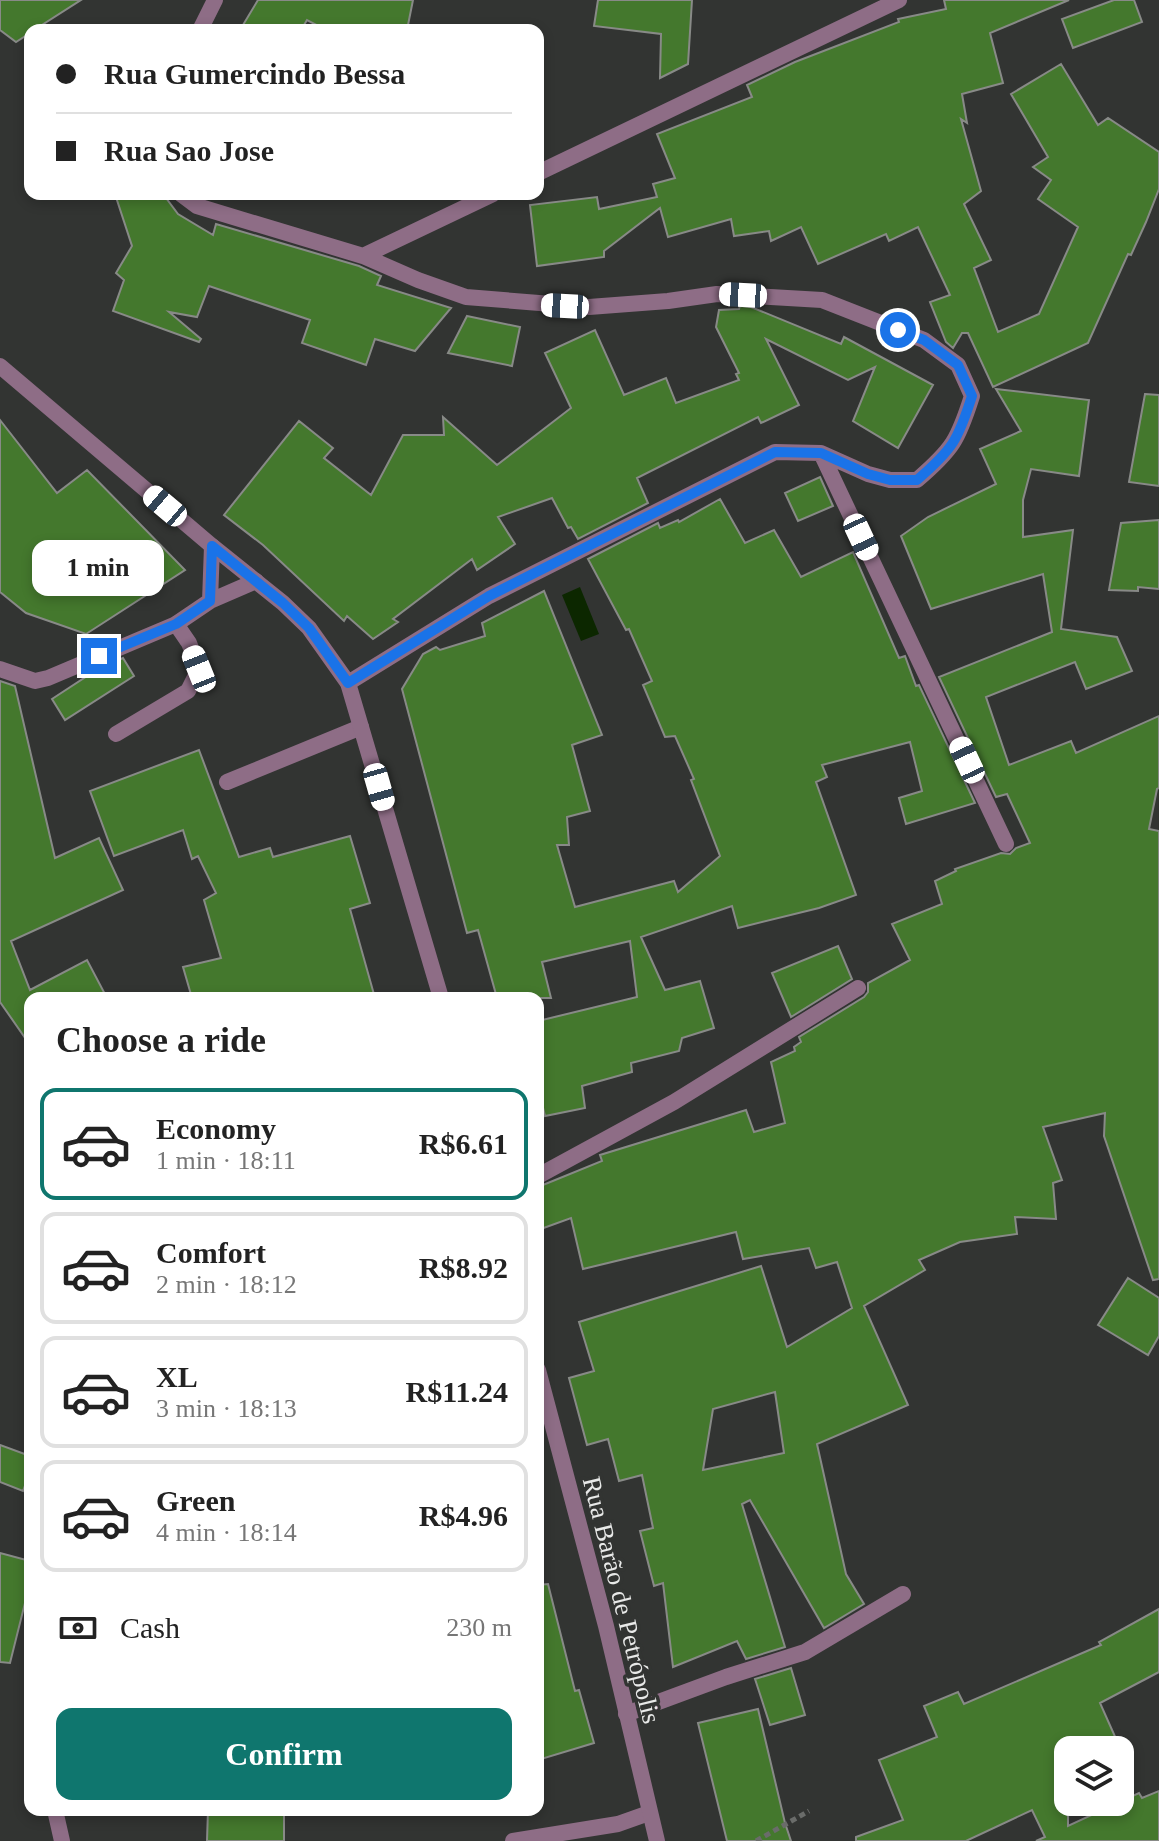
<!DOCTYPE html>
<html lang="en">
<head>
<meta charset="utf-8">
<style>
	:root { --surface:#fff; --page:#f2f2f2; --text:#222; --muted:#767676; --line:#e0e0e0; --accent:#0f766e }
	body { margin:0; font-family:"Times New Roman",serif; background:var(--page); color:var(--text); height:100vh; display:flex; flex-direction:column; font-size:30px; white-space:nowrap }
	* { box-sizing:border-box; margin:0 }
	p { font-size:26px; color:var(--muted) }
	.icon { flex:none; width:44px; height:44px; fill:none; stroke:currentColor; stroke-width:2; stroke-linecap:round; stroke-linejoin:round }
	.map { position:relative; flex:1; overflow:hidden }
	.panel { position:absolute; left:24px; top:992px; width:520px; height:824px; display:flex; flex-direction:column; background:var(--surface); border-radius:16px; box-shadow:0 4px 12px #0003 }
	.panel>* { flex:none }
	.top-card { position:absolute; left:24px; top:24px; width:520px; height:176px; border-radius:16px; box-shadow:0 4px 12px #0003; display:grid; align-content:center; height:176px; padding:0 32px; background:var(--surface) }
	.tools { position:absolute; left:1054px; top:1736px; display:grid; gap:16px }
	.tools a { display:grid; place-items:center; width:80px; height:80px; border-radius:16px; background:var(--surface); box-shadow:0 4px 12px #0003; font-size:40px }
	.end { position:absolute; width:36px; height:36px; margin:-18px; border:10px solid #1a73e8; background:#fff; box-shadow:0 0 0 4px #fff }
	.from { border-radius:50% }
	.bubble { position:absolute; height:56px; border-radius:16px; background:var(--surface); box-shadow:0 4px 12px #0003; font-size:26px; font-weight:800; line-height:56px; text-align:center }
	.car { position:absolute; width:24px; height:48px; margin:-24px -12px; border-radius:10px; box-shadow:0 0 6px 2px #0007; background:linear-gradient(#fff 24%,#345 0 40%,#fff 0 76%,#345 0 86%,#fff 0) }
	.top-card b { display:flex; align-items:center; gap:28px; height:76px; font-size:30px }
	.top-card b+b { border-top:2px solid var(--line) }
	.top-card i { width:20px; height:20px; background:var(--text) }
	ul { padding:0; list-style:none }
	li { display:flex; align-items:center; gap:24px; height:112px; margin:0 16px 12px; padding:0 16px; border:4px solid var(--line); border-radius:16px }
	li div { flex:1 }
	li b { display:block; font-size:30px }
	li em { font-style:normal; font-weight:800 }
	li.on { border-color:var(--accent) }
	li>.icon { width:72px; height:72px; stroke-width:1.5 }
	h2 { padding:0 32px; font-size:36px; line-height:96px }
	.pay { display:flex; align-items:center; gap:20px; height:88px; padding:0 32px; font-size:30px }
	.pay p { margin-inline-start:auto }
	.button { display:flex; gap:16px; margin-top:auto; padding:16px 32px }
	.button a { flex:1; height:92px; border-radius:16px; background:var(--accent); color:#fff; font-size:32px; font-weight:800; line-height:92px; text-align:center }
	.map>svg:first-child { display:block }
	.water { fill:#0c2700 }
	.building { fill:#44782d; stroke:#888a87; stroke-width:2; fill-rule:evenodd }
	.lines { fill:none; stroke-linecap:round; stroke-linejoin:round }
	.path { stroke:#6a6c6a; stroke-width:5; stroke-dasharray:6 4; stroke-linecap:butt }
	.service { stroke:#8e6d86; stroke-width:16 }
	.minor { stroke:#8e6d86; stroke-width:16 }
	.tertiary { stroke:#8e6d86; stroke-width:16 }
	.route { stroke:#1a73e8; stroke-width:10 }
	.labels { text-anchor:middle; stroke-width:7; stroke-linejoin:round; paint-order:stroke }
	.street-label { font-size:26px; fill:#e8e9e8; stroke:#323432 }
</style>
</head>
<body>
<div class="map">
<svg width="1159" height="1841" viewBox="0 0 1159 1841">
	<rect width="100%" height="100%" fill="#323432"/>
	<path class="water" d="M580,587L599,634L581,641L562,595Z"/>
	<path class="building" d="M0,0H81L34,30H30V33L16,42L0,30Z
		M258,0H413L407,30H326L307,20L301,30H240Z
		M598,0H692L688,64L660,78L661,34L594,26Z
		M944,0H1069L990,33L1003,83L962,94L967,123L961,119L981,191L964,204L991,260L974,268L998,332L1039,314L1078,227L1038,199L1051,180L1033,167L1048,157L1011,94L1061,64L1098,125L1108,118L1159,152V189L1146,222L1131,255L1128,254L1088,343L993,387L968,333H962L953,348L946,342L930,302L950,295L918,227L889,241L886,234L818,264L801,227L771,241L769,231L734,236L731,219L668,237L660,208L604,251V257L537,266L530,205L597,197L599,209L657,197L653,184L675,178L657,134L752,97L747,85L795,62L899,22L898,19L946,9Z
		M1114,0H1134L1142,22L1073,48L1062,19Z
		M115,194H163L178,214L213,235L216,224L359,266L381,276L377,285L451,308L415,351L375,339L366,365L302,343L310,320L209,286L197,317L169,312L201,339L199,342L113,311L124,280L116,273L132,246Z
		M740,306L751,307L841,344L844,337L933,385L898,448L853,421L875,367L848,380L766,339L799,405L761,423L758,417L637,478L648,503L578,539L571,527L568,528L552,498L498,517L515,544L477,570L472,559L393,619L398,622L373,639L347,616L344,621L263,545L224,515L299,421L333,448L324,458L371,495L403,435H444L443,417L497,465L571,408L545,353L595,330L624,395L666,378L676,403L739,380L736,374L739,373L716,327L719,310L739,309Z
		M467,316L520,327L512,366L448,353Z
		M996,389L1089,400L1079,476L1031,469L1023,500V537L1073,530L1061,629L1117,637L1132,671L1086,689L1075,662L986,697L1009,765L1071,741L1076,753L1159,716V788L1157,789L1149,829L1159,831V1279L1153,1280L1104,1136L1105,1113L1043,1127L1062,1180L1053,1183L1056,1219L1015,1217L1017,1234L960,1242L919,1260L925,1270L864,1306L908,1405L817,1444L846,1574L864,1604L824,1628L750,1500L742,1504L785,1647L746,1659L737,1641L673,1667L663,1583L654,1586L640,1531L653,1528L642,1475L619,1481L608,1439L587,1445L569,1378L594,1371L579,1322L761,1266L787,1347L852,1308L837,1262L816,1268L809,1248L743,1259L736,1232L583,1269L571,1218L538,1230V1187L602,1161L600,1155L746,1110L754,1132L785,1123L771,1062L795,1051L794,1047L801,1042L799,1037L864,997L868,992V983L910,960L892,924L942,904L935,881L956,871L955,869L1001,853L1010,854L1016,848L1030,843L1007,794L996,797L939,677L1052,632L1043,574L931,609L901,536L928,517L996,484L980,449L1021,431ZM775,1392L784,1453L703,1470L713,1409Z
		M1145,394L1159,395V486L1129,482Z
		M0,420L57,493L87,470L185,570L86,634L26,613L0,592Z
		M820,477L833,506L798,521L785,493Z
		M720,499L745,543L774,530L801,577L853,552L899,658L905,656L916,686L919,685L975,803L906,824L899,798L922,791L910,742L822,765L827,777L816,782L856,895L819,908L738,928L732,906L641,937L665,990L700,981L714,1028L682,1038L679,1051L631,1063L632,1072L582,1086L585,1108L545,1116L538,1087V1021L637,997L630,941L542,962L551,998H497L478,930L467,933L402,689L423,654L436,647L440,650L485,636L482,623L544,591L602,735L572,745L590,811L567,817L569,845H557L575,907L674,881L678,892L720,856L691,780L694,779L675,736L665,737L643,685L652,681L629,629L626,630L588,559L658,523L660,528L678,520L679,522Z
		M1159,520V589L1138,587V591L1109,590L1121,523Z
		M123,658L134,676L65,720L52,699L98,669Z
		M0,681L15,686L55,858L99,838L123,890L11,941L30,990L87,960L107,998H30V1045L0,1002Z
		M199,750L239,857L270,848L273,857L350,836L370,903L350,909L375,998H192L183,967L221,958L204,900L216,893L198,856L192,859L183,830L114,856L90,791Z
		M838,946L852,979L791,1017L772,973Z
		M1128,1278L1159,1298V1336L1148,1355L1098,1325Z
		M0,1445L30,1456V1472L23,1491L0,1482Z
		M0,1553L30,1561V1583L10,1663L0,1662Z
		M548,1584L575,1691L579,1690L594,1743L538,1760V1585Z
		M1159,1609V1672L1100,1703L1121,1750H1068V1826L1139,1793L1142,1798L1159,1791V1841H1036L1045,1837L1032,1810L966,1841H856V1837L903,1820L879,1760L937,1737L924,1706L958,1692L964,1704L1101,1645L1099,1642Z
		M791,1668L805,1715L770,1725L755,1679Z
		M758,1709L785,1823L791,1841H727L698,1723Z
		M208,1810H284V1841H207Z"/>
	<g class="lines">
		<path class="path" d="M756,1841L809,1811"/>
		<path class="service" d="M116,734L188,691L199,669L189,643L176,624
			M227,782L361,727
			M626,1714L726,1677L805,1652L903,1594
			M55,1810L62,1841
			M513,1841L618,1824L649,1813"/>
		<path class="minor" d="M200,30L215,0
			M538,173L899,0
			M181,194L197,206L363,256L418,280L466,297L589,307L668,301L717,294L822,300L924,340L958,365L972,396C958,440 953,449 917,480H890L868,474L821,453L775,452L489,596L348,683
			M363,256L493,194
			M821,453L1006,844
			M210,601L212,546
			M0,669L35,681L48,678L176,624L210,601L256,581
			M538,1176L674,1102L858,988"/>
		<path class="tertiary" d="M0,366L212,546L283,603L309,628L348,683L441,998
			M538,1370L606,1626L657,1841"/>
	</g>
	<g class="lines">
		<path class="route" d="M99,656L176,624L210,601L212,546L283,603L309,628L348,683L489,596L775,452L821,453L868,474L890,480H917C953,449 958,440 972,396L958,365L924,340L898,330"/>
	</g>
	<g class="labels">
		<g class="street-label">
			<text transform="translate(622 1600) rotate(76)" y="9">Rua Barão de Petrópolis</text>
		</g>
	</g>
</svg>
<div class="tools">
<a><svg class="icon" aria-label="layers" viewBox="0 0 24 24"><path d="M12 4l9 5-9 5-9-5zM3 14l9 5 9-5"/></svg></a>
</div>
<i class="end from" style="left:898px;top:330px"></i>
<i class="end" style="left:99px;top:656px"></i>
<div class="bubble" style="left:32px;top:540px;width:132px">1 min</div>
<i class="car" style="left:743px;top:295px;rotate:273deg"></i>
<i class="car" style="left:565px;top:306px;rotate:273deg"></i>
<i class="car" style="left:165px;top:506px;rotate:310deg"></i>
<i class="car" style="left:861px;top:537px;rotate:155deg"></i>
<i class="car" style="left:199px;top:669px;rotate:338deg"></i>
<i class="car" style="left:967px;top:760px;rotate:335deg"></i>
<i class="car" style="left:379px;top:787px;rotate:164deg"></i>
<div class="top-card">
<b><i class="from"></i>Rua Gumercindo Bessa</b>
<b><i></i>Rua Sao Jose</b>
</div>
<section class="panel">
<h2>Choose a ride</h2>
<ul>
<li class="on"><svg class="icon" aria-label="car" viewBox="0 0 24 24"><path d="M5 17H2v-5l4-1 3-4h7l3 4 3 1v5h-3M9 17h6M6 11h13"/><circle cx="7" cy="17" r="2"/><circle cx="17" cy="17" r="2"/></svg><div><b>Economy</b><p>1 min · 18:11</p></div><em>R$6.61</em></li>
<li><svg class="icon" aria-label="car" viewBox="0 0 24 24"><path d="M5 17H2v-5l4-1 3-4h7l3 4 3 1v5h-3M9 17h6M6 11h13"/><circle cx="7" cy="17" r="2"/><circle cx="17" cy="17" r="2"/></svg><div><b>Comfort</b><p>2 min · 18:12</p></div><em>R$8.92</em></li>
<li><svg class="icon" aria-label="car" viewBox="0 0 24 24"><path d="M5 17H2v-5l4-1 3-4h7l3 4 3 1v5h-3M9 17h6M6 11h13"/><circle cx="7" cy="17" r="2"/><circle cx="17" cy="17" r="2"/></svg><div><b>XL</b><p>3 min · 18:13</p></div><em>R$11.24</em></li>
<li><svg class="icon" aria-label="car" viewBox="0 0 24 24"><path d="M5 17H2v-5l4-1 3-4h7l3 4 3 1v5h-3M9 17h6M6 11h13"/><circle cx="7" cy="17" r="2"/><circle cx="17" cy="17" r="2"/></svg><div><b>Green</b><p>4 min · 18:14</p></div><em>R$4.96</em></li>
</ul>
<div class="pay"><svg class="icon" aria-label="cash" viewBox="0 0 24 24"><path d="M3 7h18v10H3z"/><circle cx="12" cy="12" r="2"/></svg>Cash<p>230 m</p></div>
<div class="button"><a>Confirm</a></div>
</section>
</div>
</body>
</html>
